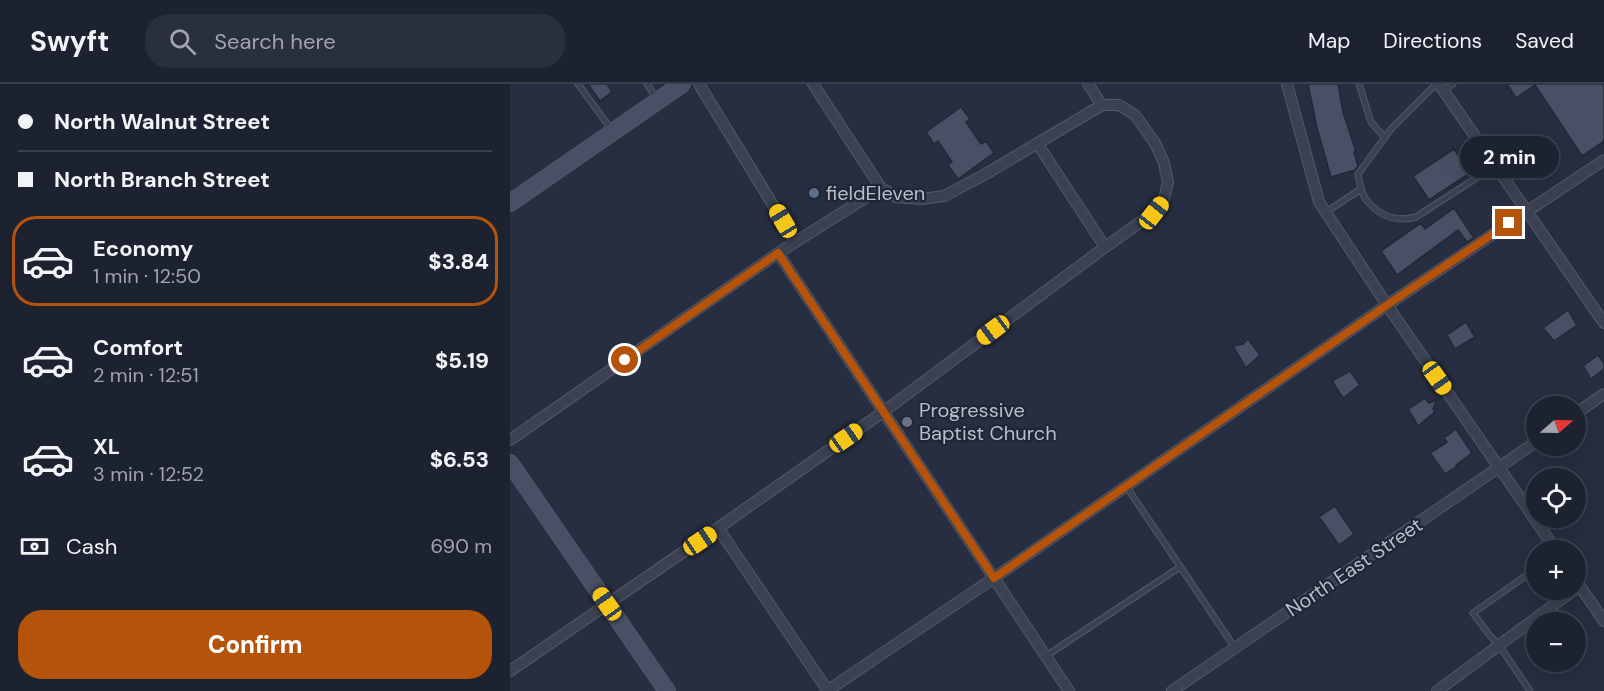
<!DOCTYPE html>
<html lang="en">
<head>
<meta charset="utf-8">
<style>
	:root { --surface:#1d2231; --page:#2a2f3d; --text:#f1f3f6; --muted:#a0a4ab; --line:#3b3f4d; --accent:#b45309 }
	body { margin:0; font-family:"DM Sans",sans-serif; background:var(--page); color:var(--text); height:100vh; display:flex; flex-direction:column; font-size:22px; white-space:nowrap }
	* { box-sizing:border-box; margin:0 }
	p { font-size:20px; color:var(--muted) }
	.icon { flex:none; width:33px; height:33px; fill:none; stroke:currentColor; stroke-width:2; stroke-linecap:round; stroke-linejoin:round }
	.map { position:relative; flex:1; overflow:hidden }
	.drawer { display:flex; flex-direction:column; background:var(--surface); width:510px }
	.drawer>* { flex:none }
	.hud { display:grid; align-content:center; height:132px; padding:0 18px; background:var(--surface) }
	.needle { width:39px; rotate:70deg }
	.controls { position:absolute; left:1016px; top:312px; display:grid; gap:12px }
	.controls a { display:grid; place-items:center; width:60px; height:60px; border-radius:50%; background:var(--surface); box-shadow:0 6px 24px #0002,0 0 0 2px var(--line); font-size:30px }
	.end { position:absolute; width:27px; height:27px; margin:-14px; border:8px solid #b45309; background:#fff; box-shadow:0 0 0 3px #fff }
	.from { border-radius:50% }
	.bubble { position:absolute; height:42px; border-radius:21px; background:var(--surface); box-shadow:0 6px 24px #0002,0 0 0 2px var(--line); font-size:20px; font-weight:800; line-height:42px; text-align:center }
	.car { position:absolute; width:18px; height:36px; margin:-18px -9px; border-radius:8px; box-shadow:0 0 4px 2px #0007; background:linear-gradient(#f5c518 24%,#345 0 40%,#f5c518 0 76%,#345 0 86%,#f5c518 0) }
	.hud b { display:flex; align-items:center; gap:21px; height:57px; font-size:22px }
	.hud b+b { border-top:2px solid var(--line) }
	.hud i { width:15px; height:15px; background:var(--text) }
	ul { padding:0; list-style:none }
	li { display:flex; align-items:center; gap:18px; height:90px; margin:0 12px 9px; padding:0 6px; border:3px solid transparent; border-radius:24px }
	li div { flex:1 }
	li b { display:block; font-size:22px }
	li em { font-style:normal; font-weight:800 }
	li.active { border-color:var(--accent) }
	li>.icon { width:54px; height:54px; stroke-width:1.5 }
	.pay { display:flex; align-items:center; gap:15px; height:66px; padding:0 18px; font-size:22px }
	.pay p { margin-inline-start:auto }
	.action { display:flex; gap:12px; margin-top:auto; padding:12px 18px }
	.action a { flex:1; height:69px; border-radius:24px; background:var(--accent); color:#fff; font-size:24px; font-weight:800; line-height:69px; text-align:center }
	header { display:flex; align-items:center; gap:36px; box-sizing:border-box; height:84px; padding:0 30px; background:var(--surface); border-bottom:2px solid var(--line) }
	header strong { font-size:28px }
	nav { display:flex; gap:33px; margin-inline-start:auto; font-size:21px }
	.search { width:420px; height:54px; background:var(--page); display:flex; align-items:center; gap:15px; box-sizing:border-box; padding:0 21px; border-radius:24px; color:var(--muted); font-size:22px }
	main { display:flex; flex:1; min-height:0 }
	.map>svg:first-child { display:block }
	.building { fill:#485065; stroke:#222838; stroke-width:1.5 }
	.lines { fill:none; stroke-linecap:round; stroke-linejoin:round }
	.lane-casing { stroke:#535968; stroke-width:7 }
	.street-casing { stroke:#535968; stroke-width:12 }
	.secondary-casing { stroke:#535968; stroke-width:18 }
	.lane { stroke:#3b4151; stroke-width:5 }
	.street { stroke:#3b4151; stroke-width:10 }
	.secondary { stroke:#494f64; stroke-width:16 }
	.route { stroke:#b45309; stroke-width:8 }
	.service-dot { fill:#5c6f8a; stroke:#202636; stroke-width:2 }
	.worship-dot { fill:#6b7280; stroke:#202636; stroke-width:2 }
	.labels { text-anchor:middle; stroke-width:4.5; stroke-linejoin:round; paint-order:stroke }
	.poi-label { font-size:20px; fill:#b8bdcb; stroke:#202636; text-anchor:start }
	.street-label { font-size:20px; fill:#b8bdcb; stroke:#202636 }
</style>
</head>
<body>
<header>
<strong>Swyft</strong>
<div class="search"><svg class="icon" aria-label="search" viewBox="0 0 24 24"><circle cx="10" cy="10" r="6"/><path d="M15 15l6 6"/></svg>Search here</div>
<nav><a>Map</a><a>Directions</a><a>Saved</a></nav>
</header>
<main>
<section class="drawer">
<div class="hud">
<b><i class="from"></i>North Walnut Street</b>
<b><i></i>North Branch Street</b>
</div>
<ul>
<li class="active"><svg class="icon" aria-label="car" viewBox="0 0 24 24"><path d="M5 17H2v-5l4-1 3-4h7l3 4 3 1v5h-3M9 17h6M6 11h13"/><circle cx="7" cy="17" r="2"/><circle cx="17" cy="17" r="2"/></svg><div><b>Economy</b><p>1 min · 12:50</p></div><em>$3.84</em></li>
<li><svg class="icon" aria-label="car" viewBox="0 0 24 24"><path d="M5 17H2v-5l4-1 3-4h7l3 4 3 1v5h-3M9 17h6M6 11h13"/><circle cx="7" cy="17" r="2"/><circle cx="17" cy="17" r="2"/></svg><div><b>Comfort</b><p>2 min · 12:51</p></div><em>$5.19</em></li>
<li><svg class="icon" aria-label="car" viewBox="0 0 24 24"><path d="M5 17H2v-5l4-1 3-4h7l3 4 3 1v5h-3M9 17h6M6 11h13"/><circle cx="7" cy="17" r="2"/><circle cx="17" cy="17" r="2"/></svg><div><b>XL</b><p>3 min · 12:52</p></div><em>$6.53</em></li>
</ul>
<div class="pay"><svg class="icon" aria-label="cash" viewBox="0 0 24 24"><path d="M3 7h18v10H3z"/><circle cx="12" cy="12" r="2"/></svg>Cash<p>690 m</p></div>
<div class="action"><a>Confirm</a></div>
</section>
<div class="map">
<svg width="1094" height="607" viewBox="0 0 1094 607">
	<rect width="100%" height="100%" fill="#272e41"/>
	<path class="building" d="M78,0H97L102,8L90,17Z
		M798,0H828L833,28L846,68H844L848,82L845,86L821,93L807,44Z
		M997,0H1094V57L1072,72L1025,1L1006,14Z
		M451,23L460,35L456,38L471,60L476,57L484,69L448,95L438,81L442,78L428,57L424,60L416,48Z
		M944,65L960,89L919,116L903,92Z
		M944,124L964,154L957,158L948,146L887,191L871,167L911,139L915,145Z
		M1058,226L1067,241L1044,257L1033,244Z
		M956,238L965,253L945,265L937,251Z
		M738,255L750,271L736,284L723,262L733,260Z
		M1088,271L1094,279V285L1081,295L1073,282Z
		M840,287L850,301L833,314L822,297Z
		M915,314L919,319L926,316L923,325L925,328L908,342L898,325Z
		M946,345L962,369L946,381L948,382L935,390L920,369L937,358L934,354Z
		M825,422L844,450L829,461L809,433Z"/>
	<g class="lines">
		<defs>
			<path id="lane" d="M68,0L101,45
				M137,0L147,15
				M849,0L861,38L875,54
				M926,0L881,45L848,90C850,99 851,111 858,118C871,133 887,138 906,133L985,82
				M933,6L943,0
				M816,128L851,105
				M616,402L725,564
				M1033,506L1045,520
				M536,572L670,483
				M1020,607L989,561L981,553L963,529L1020,489L1026,496"/>
			<path id="street" d="M189,0L285,157
				M303,0L371,104
				M777,0L809,118L877,221L1046,466
				M929,0L1094,239
				M527,59L595,163
				M268,169L559,607
				M1065,330L1094,310
				M0,356L268,169L371,104L386,113L412,115L434,112L474,91L592,21
				M208,444L318,607
				M1065,495L1094,537
				M0,587L208,444L373,328L594,164L643,129L654,115L658,98L654,79L645,59L625,31L609,21H592L578,0
				M317,607L484,494L877,221L1094,76
				M662,607L1026,358
				M927,607L1064,506"/>
			<path id="secondary" d="M0,119L172,0
				M0,379L157,607"/>
		</defs>
		<use href="#lane" class="lane-casing"/>
		<use href="#street" class="street-casing"/>
		<use href="#secondary" class="secondary-casing"/>
		<use href="#lane" class="lane"/>
		<use href="#street" class="street"/>
		<use href="#secondary" class="secondary"/>
	</g>
	<g class="lines">
		<path class="route" d="M115,276L268,169L484,494L877,221L999,139"/>
	</g>
	<circle class="service-dot" cx="304" cy="109" r="6"/>
	<circle class="worship-dot" cx="397" cy="338" r="6"/>
	<g class="labels">
		<g class="poi-label">
			<text x="316" y="116">fieldEleven</text>
			<text x="409" y="333">Progressive<tspan x="409" dy="23">Baptist Church</tspan></text>
		</g>
		<g class="street-label">
			<text transform="translate(844 483) rotate(-34)" y="7">North East Street</text>
		</g>
	</g>
</svg>
<div class="controls">
<a><svg class="needle" viewBox="-14 -14 28 28"><path d="M0-13l5 13h-10z" fill="#e53935"/><path d="M0 13l5-13h-10z" fill="#a0a4ab"/></svg></a>
<a><svg class="icon" aria-label="locate" viewBox="0 0 24 24"><circle cx="12" cy="12" r="6"/><path d="M12 2v4M12 18v4M2 12h4M18 12h4"/></svg></a>
<a>+</a>
<a>−</a>
</div>
<i class="end from" style="left:115px;top:276px"></i>
<i class="end" style="left:999px;top:139px"></i>
<div class="bubble" style="left:950px;top:52px;width:99px">2 min</div>
<i class="car" style="left:644px;top:129px;rotate:38deg"></i>
<i class="car" style="left:273px;top:137px;rotate:329deg"></i>
<i class="car" style="left:483px;top:246px;rotate:233deg"></i>
<i class="car" style="left:927px;top:294px;rotate:145deg"></i>
<i class="car" style="left:336px;top:354px;rotate:55deg"></i>
<i class="car" style="left:190px;top:457px;rotate:56deg"></i>
<i class="car" style="left:97px;top:520px;rotate:325deg"></i>
</div>
</main>
</body>
</html>
